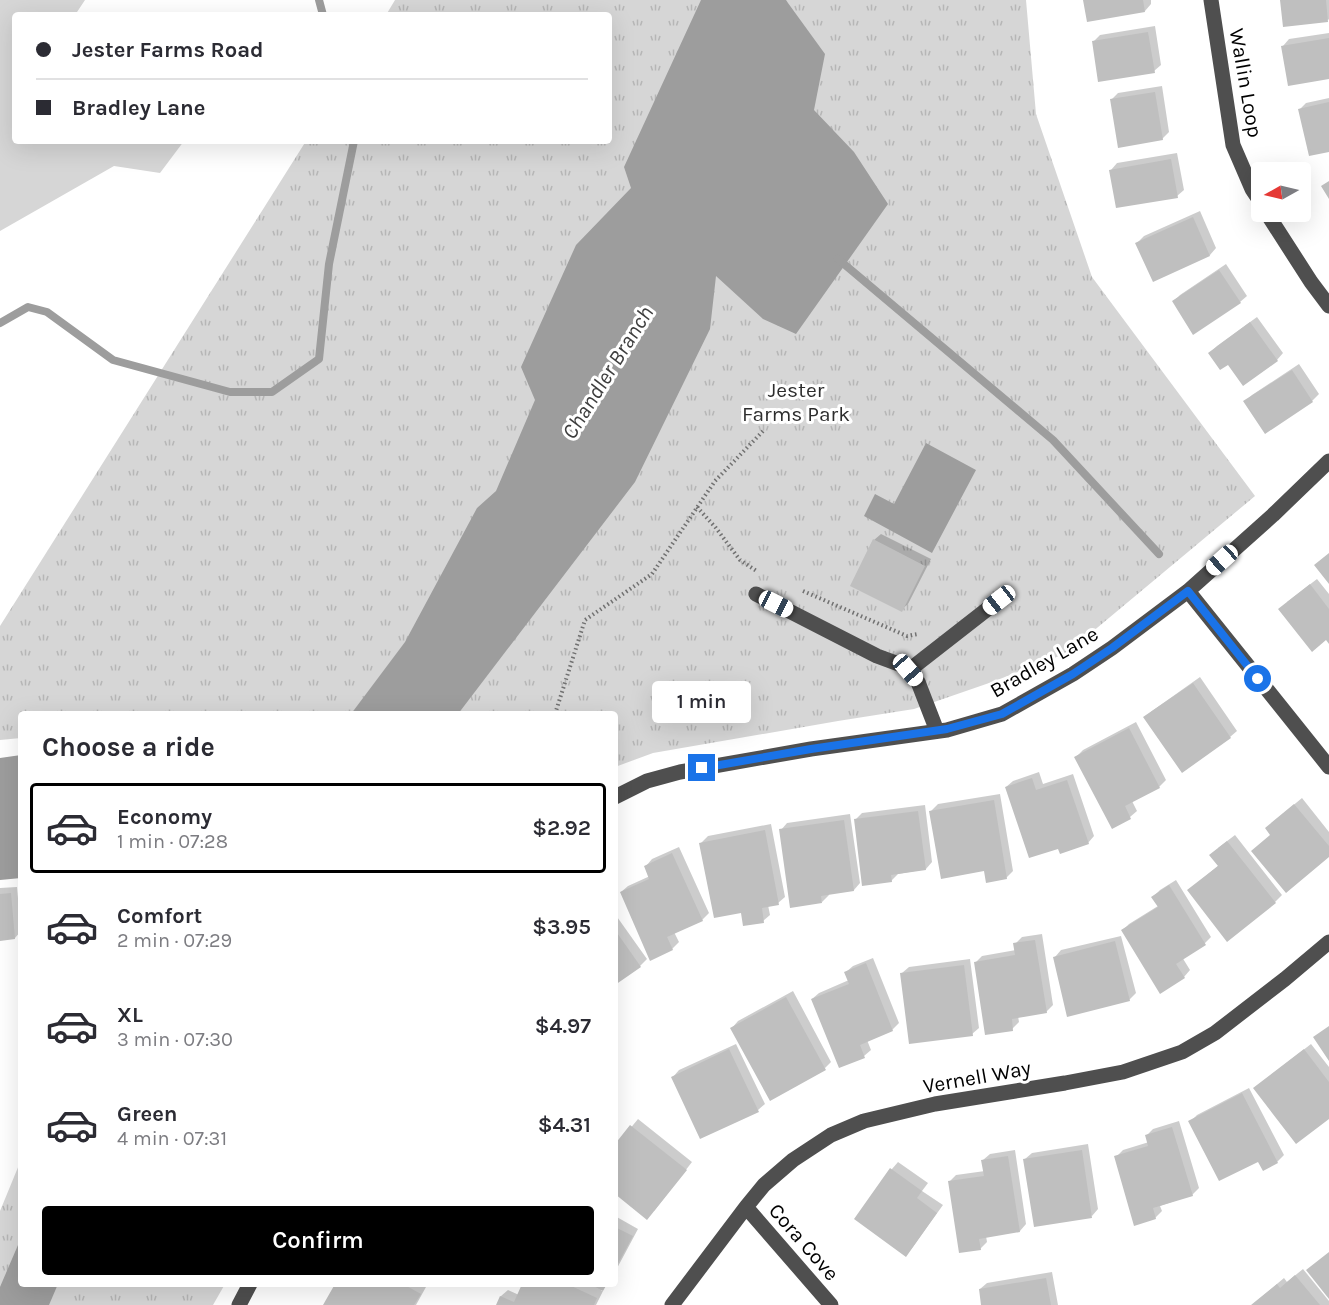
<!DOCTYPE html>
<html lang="en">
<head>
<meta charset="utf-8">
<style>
	:root { --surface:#fff; --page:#f2f2f3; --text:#2b2b33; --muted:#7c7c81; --line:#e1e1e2; --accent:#000 }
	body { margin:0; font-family:Karla,sans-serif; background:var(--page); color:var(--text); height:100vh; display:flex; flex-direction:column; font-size:22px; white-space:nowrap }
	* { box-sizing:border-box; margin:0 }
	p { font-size:20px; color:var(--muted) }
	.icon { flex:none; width:33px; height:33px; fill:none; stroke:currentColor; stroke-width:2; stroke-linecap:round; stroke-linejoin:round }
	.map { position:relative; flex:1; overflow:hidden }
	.drawer { position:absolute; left:18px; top:711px; width:600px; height:576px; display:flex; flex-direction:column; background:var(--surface); border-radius:6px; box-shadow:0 6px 24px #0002 }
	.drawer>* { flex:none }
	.top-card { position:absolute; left:12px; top:12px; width:600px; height:132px; border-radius:6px; box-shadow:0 6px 24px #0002; display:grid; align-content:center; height:132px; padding:0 24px; background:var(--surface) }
	.needle { width:39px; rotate:262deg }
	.buttons { position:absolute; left:1251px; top:162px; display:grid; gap:12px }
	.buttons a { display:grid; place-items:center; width:60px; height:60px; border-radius:6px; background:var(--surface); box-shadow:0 6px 24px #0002; font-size:30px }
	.end { position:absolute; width:27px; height:27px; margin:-14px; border:8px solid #1a73e8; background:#fff; box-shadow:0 0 0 3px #fff }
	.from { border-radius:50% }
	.bubble { position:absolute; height:42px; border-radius:6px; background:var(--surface); box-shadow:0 6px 24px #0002; font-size:20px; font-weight:600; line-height:42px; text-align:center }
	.car { position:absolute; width:18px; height:36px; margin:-18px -9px; border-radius:8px; box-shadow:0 0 4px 2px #0007; background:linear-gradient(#fff 24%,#345 0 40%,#fff 0 76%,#345 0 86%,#fff 0) }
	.top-card b { display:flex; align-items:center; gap:21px; height:57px; font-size:22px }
	.top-card b+b { border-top:2px solid var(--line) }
	.top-card i { width:15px; height:15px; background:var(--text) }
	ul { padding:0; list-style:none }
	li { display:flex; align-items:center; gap:18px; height:90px; margin:0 12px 9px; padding:0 12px; border:3px solid transparent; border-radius:6px }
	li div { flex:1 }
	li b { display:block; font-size:22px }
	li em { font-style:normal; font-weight:600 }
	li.current { border-color:var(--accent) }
	li>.icon { width:54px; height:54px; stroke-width:1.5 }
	h2 { padding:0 24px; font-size:27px; line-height:72px }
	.primary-button { display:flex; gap:12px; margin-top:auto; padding:12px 24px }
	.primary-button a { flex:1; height:69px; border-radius:6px; background:var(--accent); color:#fff; font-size:24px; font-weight:600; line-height:69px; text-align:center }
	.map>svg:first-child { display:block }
	.grass { fill:#d6d6d6 }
	.park { fill:url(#park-tufts) }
	.water { fill:#9d9d9d }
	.shadow { fill:#0003 }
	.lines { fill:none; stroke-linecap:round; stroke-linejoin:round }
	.stream { stroke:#9d9d9d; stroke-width:8 }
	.building { fill:#bfbfbf }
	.path { stroke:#717171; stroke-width:4; stroke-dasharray:1.5 3; stroke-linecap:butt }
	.minor { stroke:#4f4f4f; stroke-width:15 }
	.route { stroke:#1a73e8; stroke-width:8 }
	.labels { text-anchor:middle; stroke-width:6; stroke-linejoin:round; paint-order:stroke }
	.street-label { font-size:21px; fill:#000; stroke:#fff }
	.park-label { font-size:21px; fill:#2d2d2d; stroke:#fff }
	.water-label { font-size:22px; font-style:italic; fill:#3e3e3e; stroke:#fff }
</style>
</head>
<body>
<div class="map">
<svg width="1329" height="1305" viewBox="0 0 1329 1305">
	<defs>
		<pattern id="park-tufts" width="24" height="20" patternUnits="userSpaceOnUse" patternTransform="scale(1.5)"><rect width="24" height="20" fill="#d6d6d6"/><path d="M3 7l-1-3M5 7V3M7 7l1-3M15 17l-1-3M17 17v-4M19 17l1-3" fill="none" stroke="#b6b6b6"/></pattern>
	</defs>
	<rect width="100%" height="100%" fill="#fff"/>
	<path class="grass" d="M0,0H85L75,15H15V141H184L160,173L114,166L0,231Z"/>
	<path class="park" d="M395,0H1026L1036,114L1092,277L1255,496L1067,653L992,682L914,709L838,721L653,753L615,767V714H21V738L0,740V626L306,141H609V15H386Z
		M21,1160V1284H225L213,1305H0V1211Z"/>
	<path class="water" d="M701,0H786L788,3L825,54L814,110L854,152L888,204L796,334L763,319L716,276L710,329L635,482L458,714H351L405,642L477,508L496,491L535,400L521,367L576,245L631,188L624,167Z
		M926,443L976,470L932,553L864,516L875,494L894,504Z
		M21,755V878L0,880V758Z
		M21,1238V1284H58L49,1305H0V1287Z"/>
	<path class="shadow" d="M1084,0H1151V4L1145,11Z
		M1282,0H1329V19L1328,20Z
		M1155,26L1161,65L1154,71L1093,42L1100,35Z
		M1329,33V78L1283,46L1289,39Z
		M1162,86L1169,132L1162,139L1111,100L1118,93Z
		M1329,98V150L1299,110L1306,103Z
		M1177,153L1184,190L1177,196L1111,170L1117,163Z
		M1200,211L1216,248L1210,255L1153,280L1137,243L1144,236Z
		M1226,264L1247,296L1240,302L1174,301L1180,295Z
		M1257,317L1283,353L1277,360L1228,363L1210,353L1217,346Z
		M1299,364L1319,394L1312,401L1245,402L1252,395Z
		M881,534L931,559L908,604L901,610L874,540Z
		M1317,579L1329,594V642L1287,602Z
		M1200,677L1237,731L1230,737L1145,717L1152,711Z
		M1136,722L1166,780L1159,787L1132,801L1137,811L1130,817L1113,827L1076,757L1083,750Z
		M1039,772L1043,784L1073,774L1094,836L1088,843L1059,847L1006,787L1013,781Z
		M1000,794L1013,871L1006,878L986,869L931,811L938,804Z
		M1302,798L1329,832V855L1272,835L1273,822Z
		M925,805L932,862L926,869L898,874L891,881L855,820L862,813Z
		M850,814L860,883L854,890L828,893L829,895L822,902L781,830L787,823Z
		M771,824L785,897L778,903L768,905L770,915L763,921L701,843L708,836Z
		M1235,835L1282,895L1275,902L1189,890L1219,865L1218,848Z
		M679,847L709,913L702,920L674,932L679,942L672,949L621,892L628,886L650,876L646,866L652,859Z
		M1176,880L1211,937L1205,943L1182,957L1190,970L1184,977L1123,930L1129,924L1158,906L1153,897L1160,890Z
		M17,887L21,931L15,938L0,939V888Z
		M615,914L647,959L640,966L615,984Z
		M1042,934L1053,1005L1046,1012L1018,1016L1019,1022L1012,1029L975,963L982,956L1016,950L1015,944L1022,937Z
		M1121,936L1136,993L1129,1000L1055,957L1061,950Z
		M873,958L899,1023L892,1030L867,1040L871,1050L864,1056L812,999L819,993L849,980L846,972L853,966Z
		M970,959L979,1028L972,1034L902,973L909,967Z
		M793,991L831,1062L825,1068L732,1028L738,1021Z
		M736,1044L765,1104L758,1110L673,1077L679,1070Z
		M1311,1044L1329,1067V1117L1262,1082Z
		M1249,1088L1284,1155L1277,1162L1258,1160L1190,1122L1197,1115Z
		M638,1119L692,1162L654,1211L615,1192V1147Z
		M1179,1121L1199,1188L1192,1195L1160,1206L1162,1211L1155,1218L1116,1157L1123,1150L1149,1142L1147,1135L1153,1129Z
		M1088,1144L1098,1209L1092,1216L1025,1159L1032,1153Z
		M1015,1150L1026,1224L1020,1231L986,1236L987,1242L980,1249L949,1182L956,1175L985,1171L983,1160L990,1154Z
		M898,1162L928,1183L922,1191L943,1205L912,1248L906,1255L856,1219L892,1169Z
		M615,1216L638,1229L615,1272Z
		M1303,1269L1329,1301V1305H1252L1284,1278L1287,1282Z
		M1052,1272L1058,1305H983L980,1289L987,1283Z
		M336,1284H421L426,1287L416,1305H325Z
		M524,1284H588L590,1285L591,1284H608L601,1291H603L596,1305H498L501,1296L508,1290L519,1295Z"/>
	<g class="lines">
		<path class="stream" d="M319,0L323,15
			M838,259L1053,440L1159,554
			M0,323L28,307L47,312L113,360L230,392H272L319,359L329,264L354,141"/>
	</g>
	<path class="building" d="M1083,0H1143L1145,12L1087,22Z
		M1280,0H1326L1328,22L1283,27Z
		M1148,32L1155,73L1098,82L1092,41Z
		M1329,38V79L1288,86L1281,46Z
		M1155,92L1163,140L1118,148L1110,99Z
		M1329,102V152L1309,156L1298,109Z
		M1171,159L1178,198L1116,208L1109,170Z
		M1329,181V199L1321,186Z
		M1193,217L1210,256L1153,282L1135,243Z
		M1219,270L1241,303L1193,335L1172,301Z
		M1250,322L1278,361L1243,386L1228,365L1220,370L1208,353Z
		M1292,370L1313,402L1265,434L1243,401Z
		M873,539L925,566L902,612L850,586Z
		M1329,553V584L1314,565Z
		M1310,584L1329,609V644L1326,640L1312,652L1278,609Z
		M1193,683L1231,738L1182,773L1143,717Z
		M1129,728L1160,788L1125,806L1131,819L1112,829L1074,757Z
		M1032,778L1036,790L1067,780L1089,844L1060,854L1058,849L1029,858L1005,787Z
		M994,800L1007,879L986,883L984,871L941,879L929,811Z
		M1294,804L1329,846V857L1286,893L1251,851L1270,835L1265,828Z
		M918,811L926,870L891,875L892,882L862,886L854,819Z
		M844,820L854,891L821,896L822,903L790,908L779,829Z
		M765,830L779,905L762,908L764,923L743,926L741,913L714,918L699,843Z
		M1227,841L1276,903L1227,942L1187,890L1218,866L1209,855Z
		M672,853L703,921L667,937L673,950L650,961L620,892L649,879L644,866Z
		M1169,885L1206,945L1176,964L1185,978L1160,994L1121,930L1158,907L1151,897Z
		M11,893L15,939L0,941V894Z
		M615,930L641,967L615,985Z
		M1035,940L1047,1013L1012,1019L1013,1031L985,1035L974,962L1015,955L1013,943Z
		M1115,941L1130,1001L1067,1017L1053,957Z
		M866,963L893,1031L860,1045L865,1058L839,1068L811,999L849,984L844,972Z
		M964,965L973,1036L909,1044L900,973Z
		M786,997L826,1070L770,1101L730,1028Z
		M1329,1026V1061L1313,1037Z
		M729,1049L759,1112L700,1139L671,1077Z
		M1304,1049L1329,1082V1119L1296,1144L1253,1088Z
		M1242,1093L1278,1163L1263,1171L1258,1162L1219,1181L1188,1121Z
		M630,1125L687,1170L647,1220L615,1194V1144Z
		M1172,1127L1193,1196L1153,1208L1156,1219L1134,1226L1114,1156L1148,1146L1145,1135Z
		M1082,1150L1092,1218L1034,1227L1023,1159Z
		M1008,1156L1020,1232L979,1239L981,1250L959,1253L948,1181L984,1176L981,1160Z
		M890,1168L922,1191L917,1198L937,1213L906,1257L854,1219Z
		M615,1227L633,1236L615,1269Z
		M1329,1252V1299L1306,1270Z
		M1295,1275L1320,1305H1251L1277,1284L1280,1288Z
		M1046,1278L1051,1305H981L979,1289Z
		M335,1284H403L421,1294L414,1305H323Z
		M522,1284H567L597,1298L594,1305H496L500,1296L514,1302Z
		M590,1284H607L603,1291Z"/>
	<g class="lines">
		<path class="path" d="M697,507L716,528L740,560L758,572
			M803,591L907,636L918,634
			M555,714L585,620L652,574L715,481L764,430"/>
		<path class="minor" d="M1211,0L1233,145L1252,189L1262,204
			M1266,212L1311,282L1329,306
			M1188,591L1329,767
			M756,594L877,656L904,666L918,682L937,731
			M908,671L999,600
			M615,797L647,781L680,772L811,749L947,730L1002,714L1073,674L1112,648L1188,591L1273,515L1329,461
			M746,1207L831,1305
			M239,1305L250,1284
			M672,1305L746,1207L764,1185L793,1160L831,1135L864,1121L935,1104L1065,1083L1123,1072L1182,1052L1215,1033L1285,979L1329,942"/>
	</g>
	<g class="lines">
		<path class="route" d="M702,768L811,749L947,729L1002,714L1073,674L1112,648L1188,591L1258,679"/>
	</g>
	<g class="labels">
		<g class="street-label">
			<text transform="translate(1246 83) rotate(80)" y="7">Wallin Loop</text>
			<text transform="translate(1044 662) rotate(-30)" y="7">Bradley Lane</text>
			<text transform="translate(977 1077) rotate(-10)" y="7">Vernell Way</text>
			<text transform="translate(804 1242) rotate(49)" y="7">Cora Cove</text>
		</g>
		<g class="park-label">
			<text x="796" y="397">Jester<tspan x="796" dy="24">Farms Park</tspan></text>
		</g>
		<g class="water-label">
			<text transform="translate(607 372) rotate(-58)" y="8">Chandler Branch</text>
		</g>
	</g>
</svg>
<div class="buttons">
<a><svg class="needle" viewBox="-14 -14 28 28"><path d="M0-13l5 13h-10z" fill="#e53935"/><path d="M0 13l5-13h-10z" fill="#7c7c81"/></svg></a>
</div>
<i class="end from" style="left:1258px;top:679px"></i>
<i class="end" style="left:702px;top:768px"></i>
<div class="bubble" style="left:652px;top:681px;width:99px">1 min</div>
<i class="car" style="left:1222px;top:560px;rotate:228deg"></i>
<i class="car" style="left:999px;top:600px;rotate:232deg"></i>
<i class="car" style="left:776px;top:604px;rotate:117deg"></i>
<i class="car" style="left:908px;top:670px;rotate:139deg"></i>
<div class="top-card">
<b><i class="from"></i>Jester Farms Road</b>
<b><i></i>Bradley Lane</b>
</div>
<section class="drawer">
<h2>Choose a ride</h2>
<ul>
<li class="current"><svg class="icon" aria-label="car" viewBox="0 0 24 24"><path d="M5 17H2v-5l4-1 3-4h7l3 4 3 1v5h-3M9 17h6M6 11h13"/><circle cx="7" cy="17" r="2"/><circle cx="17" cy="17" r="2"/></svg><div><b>Economy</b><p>1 min · 07:28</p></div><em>$2.92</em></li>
<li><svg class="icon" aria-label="car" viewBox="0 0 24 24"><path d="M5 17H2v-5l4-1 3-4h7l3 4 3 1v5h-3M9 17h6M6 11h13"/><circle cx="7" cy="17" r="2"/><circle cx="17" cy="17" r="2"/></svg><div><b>Comfort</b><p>2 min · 07:29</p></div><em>$3.95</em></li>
<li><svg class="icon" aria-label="car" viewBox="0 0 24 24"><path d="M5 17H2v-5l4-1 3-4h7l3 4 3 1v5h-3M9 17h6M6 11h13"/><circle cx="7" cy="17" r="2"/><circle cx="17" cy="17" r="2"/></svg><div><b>XL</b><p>3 min · 07:30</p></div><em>$4.97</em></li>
<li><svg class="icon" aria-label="car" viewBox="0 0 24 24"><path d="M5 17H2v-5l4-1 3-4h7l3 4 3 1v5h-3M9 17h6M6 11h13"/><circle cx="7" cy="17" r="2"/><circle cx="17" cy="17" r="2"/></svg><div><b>Green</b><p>4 min · 07:31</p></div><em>$4.31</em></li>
</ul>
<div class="primary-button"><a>Confirm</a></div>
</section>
</div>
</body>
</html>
